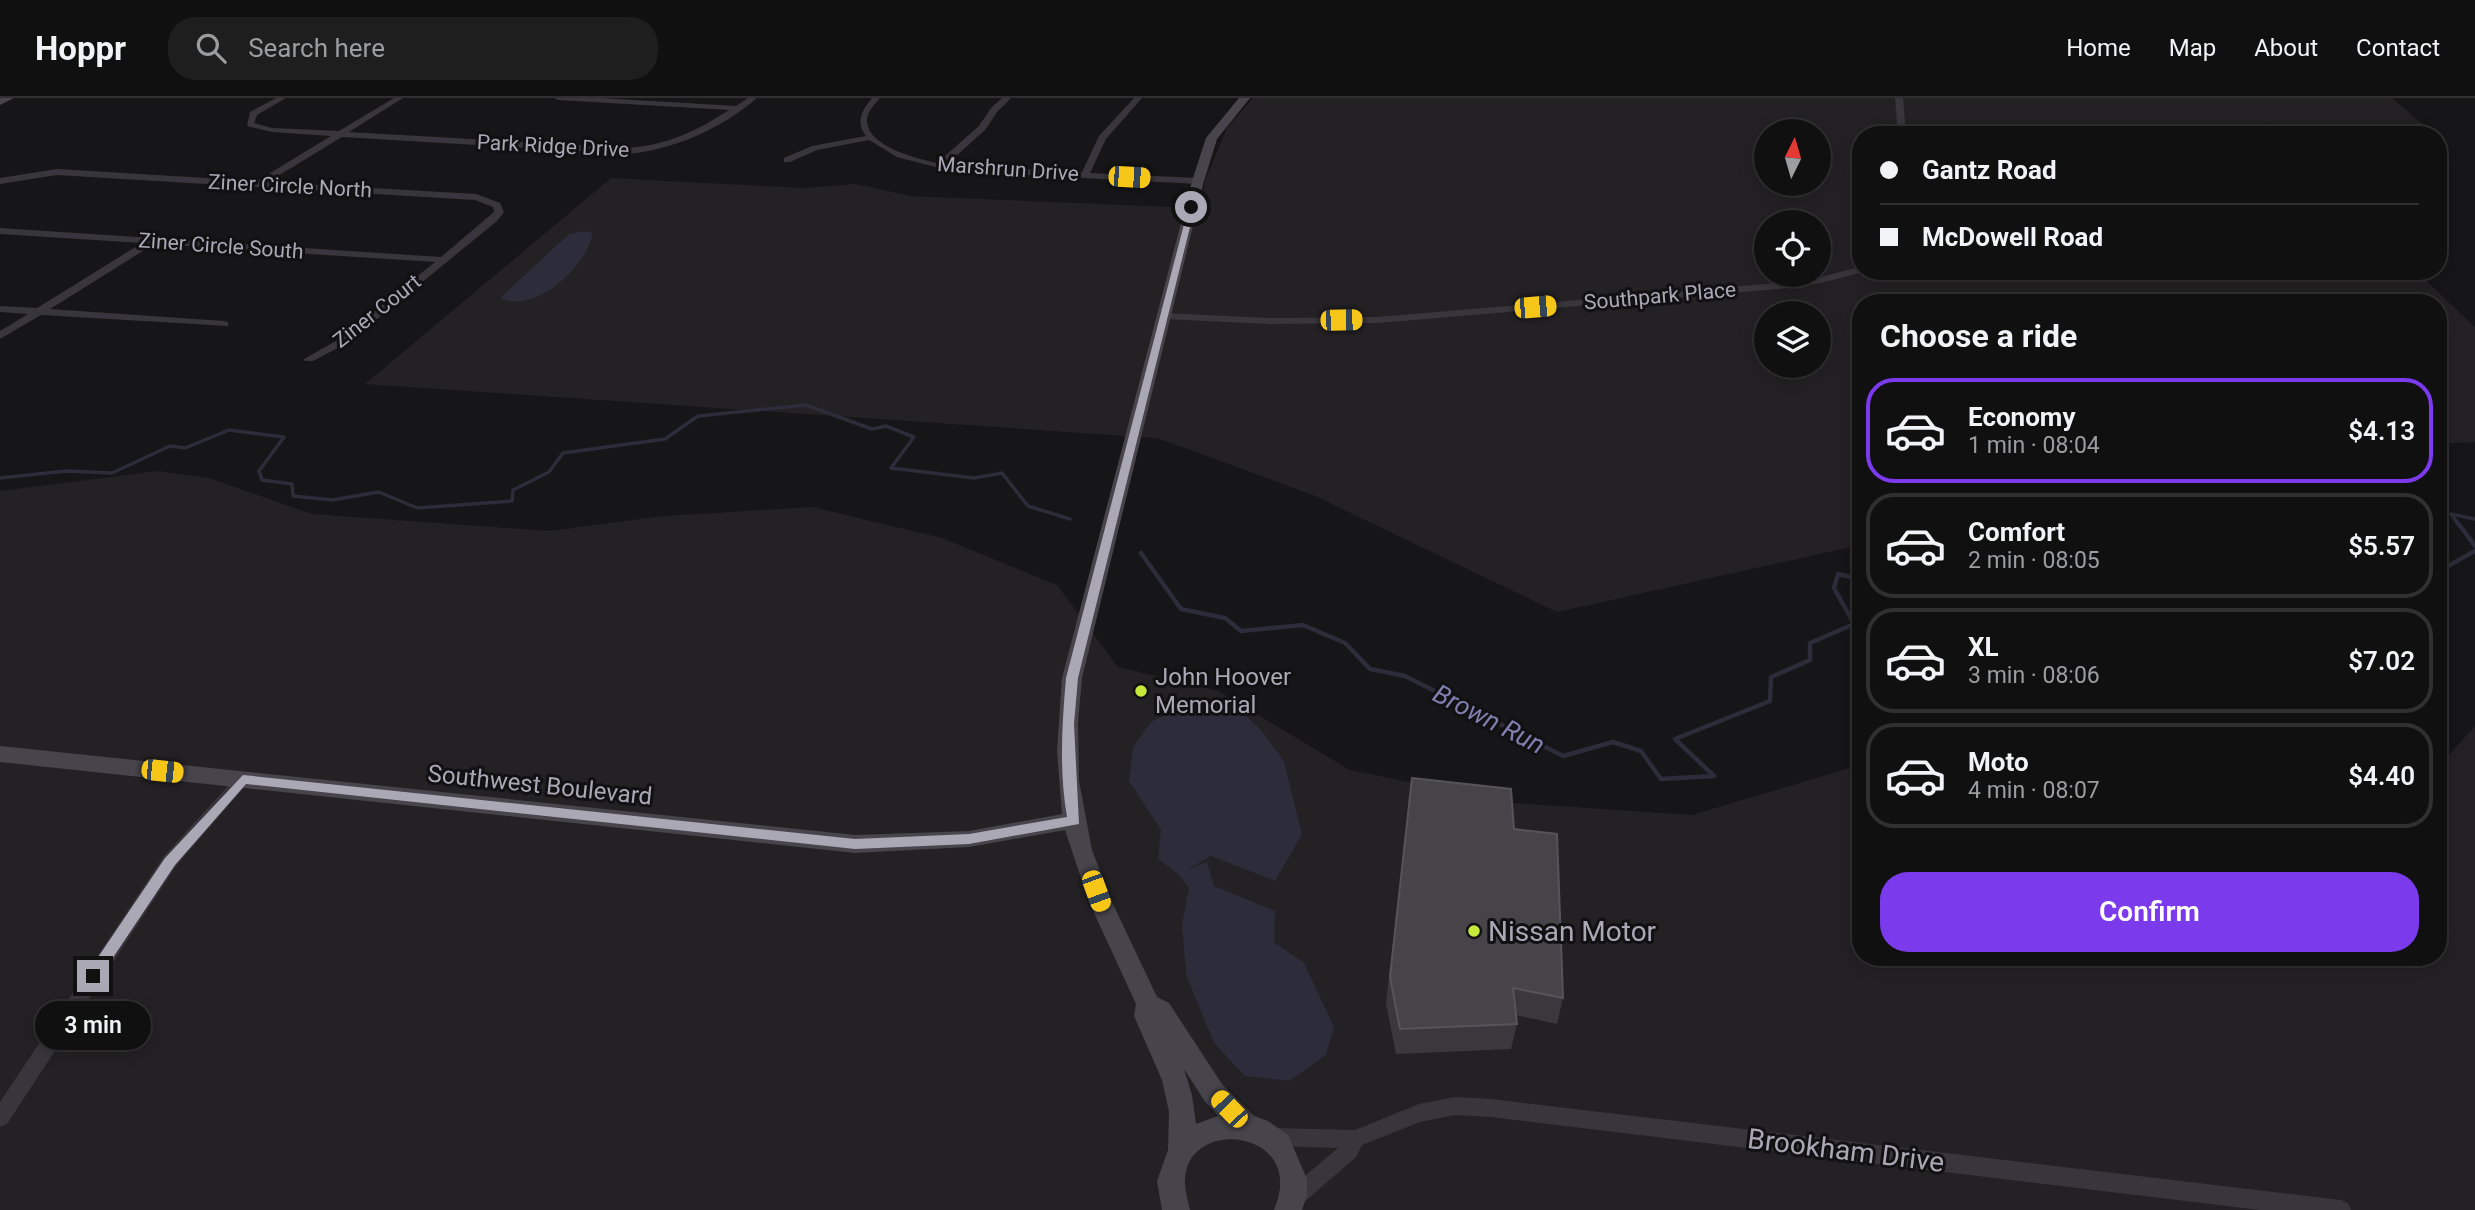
<!DOCTYPE html>
<html lang="en">
<head>
<meta charset="utf-8">
<style>
	:root { --surface:#101011; --page:#1e1e1f; --text:#f1f3f6; --muted:#9c9d9f; --line:#303031; --accent:#7c3aed }
	body { margin:0; font-family:Roboto,sans-serif; background:var(--page); color:var(--text); height:100vh; display:flex; flex-direction:column; font-size:26px; white-space:nowrap }
	* { box-sizing:border-box; margin:0 }
	p { font-size:23px; color:var(--muted) }
	.icon { flex:none; width:38px; height:38px; fill:none; stroke:currentColor; stroke-width:2; stroke-linecap:round; stroke-linejoin:round }
	.map { position:relative; flex:1; overflow:hidden }
	.panel { position:absolute; left:1852px; top:196px; width:595px; height:672px; display:flex; flex-direction:column; background:var(--surface); border-radius:28px; box-shadow:0 4px 18px #0003,0 0 0 2px var(--line) }
	.panel>* { flex:none }
	.guide { position:absolute; left:1852px; top:28px; width:595px; height:154px; border-radius:28px; box-shadow:0 4px 18px #0003,0 0 0 2px var(--line); display:grid; align-content:center; height:154px; padding:0 28px; background:var(--surface) }
	.needle { width:46px; rotate:5deg }
	.fabs { position:absolute; left:1754px; top:21px; display:grid; gap:14px }
	.fabs a { display:grid; place-items:center; width:77px; height:77px; border-radius:50%; background:var(--surface); box-shadow:0 4px 18px #0003,0 0 0 2px var(--line); font-size:35px }
	.end { position:absolute; width:32px; height:32px; margin:-16px; border:9px solid #aba8b6; background:#111; box-shadow:0 0 0 4px #111 }
	.from { border-radius:50% }
	.bubble { position:absolute; height:49px; border-radius:24px; background:var(--surface); box-shadow:0 4px 18px #0003,0 0 0 2px var(--line); font-size:23px; font-weight:600; line-height:49px; text-align:center }
	.car { position:absolute; width:21px; height:42px; margin:-21px -10px; border-radius:9px; box-shadow:0 0 5px 2px #0007; background:linear-gradient(#f5c518 24%,#345 0 40%,#f5c518 0 76%,#345 0 86%,#f5c518 0) }
	.guide b { display:flex; align-items:center; gap:24px; height:66px; font-size:26px }
	.guide b+b { border-top:2px solid var(--line) }
	.guide i { width:18px; height:18px; background:var(--text) }
	ul { padding:0; list-style:none }
	li { display:flex; align-items:center; gap:21px; height:105px; margin:0 14px 10px; padding:0 14px; border:4px solid var(--line); border-radius:28px }
	li div { flex:1 }
	li b { display:block; font-size:26px }
	li em { font-style:normal; font-weight:600 }
	li.on { border-color:var(--accent) }
	li>.icon { width:63px; height:63px; stroke-width:1.5 }
	h2 { padding:0 28px; font-size:32px; line-height:84px }
	.action { display:flex; gap:14px; margin-top:auto; padding:14px 28px }
	.action a { flex:1; height:80px; border-radius:28px; background:var(--accent); color:#fff; font-size:28px; font-weight:600; line-height:80px; text-align:center }
	header { display:flex; align-items:center; gap:42px; box-sizing:border-box; height:98px; padding:0 35px; background:var(--surface); border-bottom:2px solid var(--line) }
	header strong { font-size:33px }
	nav { display:flex; gap:38px; margin-inline-start:auto; font-size:24px }
	.search { width:490px; height:63px; background:var(--page); display:flex; align-items:center; gap:18px; box-sizing:border-box; padding:0 24px; border-radius:28px; color:var(--muted); font-size:26px }
	.map>svg:first-child { display:block }
	.built { fill:#232124; fill-rule:evenodd }
	.water { fill:#2c2c3a }
	.lines { fill:none; stroke-linecap:round; stroke-linejoin:round }
	.stream-far1 { stroke:#2c2c3a; stroke-width:3.5 }
	.stream { stroke:#2c2c3a; stroke-width:4.5 }
	.street { fill:#38363c; fill-rule:evenodd }
	.secondary { fill:#47444c; fill-rule:evenodd }
	.wall { fill:#3a383c }
	.building { fill:#474449; stroke:#56545a; stroke-width:2 }
	.route { fill:#aba8b6 }
	.poi-dot { fill:#c6e93b; stroke:#111012; stroke-width:2.5 }
	.labels { text-anchor:middle; stroke-width:6; stroke-linejoin:round; paint-order:stroke }
	.far-street-label { font-size:21px; fill:#aba8b6; stroke:#111012 }
	.poi-label { font-size:24px; fill:#aba8b6; stroke:#111012; text-anchor:start }
	.street-label { font-size:24px; fill:#aba8b6; stroke:#111012 }
	.water-label { font-size:26px; font-style:italic; fill:#8080b0; stroke:#111012 }
	.near-poi-label { font-size:28px; fill:#aba8b6; stroke:#111012; text-anchor:start }
	.near-street-label { font-size:28px; fill:#aba8b6; stroke:#111012 }
</style>
</head>
<body>
<header>
<strong>Hoppr</strong>
<div class="search"><svg class="icon" aria-label="search" viewBox="0 0 24 24"><circle cx="10" cy="10" r="6"/><path d="M15 15l6 6"/></svg>Search here</div>
<nav><a>Home</a><a>Map</a><a>About</a><a>Contact</a></nav>
</header>
<div class="map">
<svg width="2475" height="1112" viewBox="0 0 2475 1112">
	<rect width="100%" height="100%" fill="#161517"/>
	<path class="built" d="M1253,0H2392L2435,37H2386L2262,25L2272,37H1860V173H2416L2475,229V344L2438,346V205H1860V447L1557,514L1313,397L1157,340L365,286L611,80L804,90L855,86L910,98L1199,110L1206,80L1227,30ZM1766,33H1818V86H1766ZM1766,124H1818V177H1766ZM1766,215H1818V268H1766Z
		M158,373L209,380L312,416L549,433L663,418L812,409L942,440L1057,487L1118,569L1218,593L1350,672L1513,705L1692,717L1860,667V859H2438V669L2475,628V1112H0V393Z"/>
	<path class="water" d="M586,133L593,135C587,168 536,217 500,200L569,136Z
		M1238,610L1261,632L1284,663L1302,736L1275,783L1211,758L1187,772L1207,764L1214,788L1275,813L1274,844L1304,865L1334,929L1326,957L1289,983L1245,978L1214,945L1186,877L1182,826L1189,790L1178,776L1158,761L1161,732L1129,683L1133,649L1151,624L1173,613Z"/>
	<g class="lines">
		<path class="stream-far1" d="M0,380L66,373L112,375L170,348L185,350L229,332L284,339L259,373L262,382L292,386L293,398L332,402L379,394L417,410L512,403L513,392L549,374L563,355L665,341L698,318L806,307L872,331L886,328L914,339L891,370L974,380L1002,375L1028,408L1070,421
			M2458,426L2451,416L2475,421"/>
		<path class="stream" d="M2457,424L2475,448
			M1141,455L1181,511L1225,520L1241,533L1303,527L1345,545L1370,571L1405,578L1563,658L1613,644L1641,653L1661,681L1714,678L1675,641L1770,603L1771,579L1810,562V545L1854,526L1834,490L1838,476L1860,481
			M2438,469H2446L2475,453"/>
		<path class="street" d="M276,0H286L257,17L254,25L272,30L339,33L394,0H403L349,34L628,50C667,47 697,33 729,12L558,2L554,0H600L736,8L748,0H757C721,31 675,51 628,56L342,39L268,84L476,96L500,105L504,114L497,123L349,244L313,263H305L304,261L341,240L435,164L154,146L50,211L224,223L228,224V228L41,217L0,241V233L28,216L0,214V208L37,210L142,145L0,136V130L441,159L494,114L493,109L475,102L57,77L0,86V80L57,71L257,83L331,38L272,34L247,28L250,14Z
			M872,0H880C874,7 866,15 867,24C869,49 918,61 937,65L979,28L991,10L1002,0H1011L997,14L985,32L946,67L1082,74L1099,38L1134,0H1142L1106,41L1090,75L1198,80L1202,83L1198,86L951,73L897,59L869,42L817,52L790,64H784V60L812,48L866,38C855,23 862,13 872,0Z
			M1895,0H1903L1906,37H1898Z
			M1860,169V173L1863,174L1821,185L1778,191L1378,225L1269,226L1164,221L1159,218L1164,215L1269,220L1378,219L1778,185L1821,179Z
			M243,675L248,677L251,681L248,685L176,768L7,1026L0,1029V1004L164,758L238,677Z
			M1455,999L1491,1001L2341,1102L2348,1105L2351,1112H2260L1491,1019L1455,1017L1420,1024L1362,1047L1356,1059L1302,1106L1295,1109L1288,1106L1285,1099L1288,1092L1338,1050L1273,1048L1266,1045L1263,1039L1266,1033L1273,1030L1355,1032L1419,1006Z"/>
		<path class="secondary" d="M0,0H14L0,7Z
			M1239,0H1250L1217,41L1204,83L1082,580L1078,624L1079,683L1092,752L1112,804L1157,899L1169,905L1222,986L1254,1018L1268,1023L1288,1037L1307,1081V1097L1302,1112H1274C1309,1030 1183,1017 1185,1085C1185,1094 1188,1103 1190,1112H1162L1157,1083L1168,1052L1169,1014L1162,982L1134,918L1136,906L1089,804L1065,732L969,749L855,755L0,664V648L855,737L969,733L1062,716L1057,653L1062,580L1192,83L1206,40ZM1184,971L1204,1002L1218,1018L1196,1026L1192,997Z"/>
	</g>
	<path class="wall" d="M1412,680L1514,731L1563,900L1557,926L1516,917L1517,926L1511,951L1396,956L1386,905Z"/>
	<path class="building" d="M1412,680L1511,691L1514,731L1557,736L1563,900L1513,890L1517,926L1400,931L1390,879Z"/>
	<path class="route" d="M1189,107L1195,109L1078,580L1074,626L1079,726L969,746L855,751L246,686L175,767L98,882H88V874L165,760L243,677L855,741L969,736L1067,719C1059,673 1062,626 1066,580Z"/>
	<g class="poi-dot">
		<circle cx="1141" cy="593" r="7"/>
		<circle cx="1474" cy="833" r="7"/>
	</g>
	<g class="labels">
		<g class="far-street-label">
			<text transform="translate(553 48) rotate(3)" y="7">Park Ridge Drive</text>
			<text transform="translate(1008 71) rotate(4)" y="7">Marshrun Drive</text>
			<text transform="translate(290 88) rotate(3)" y="7">Ziner Circle North</text>
			<text transform="translate(221 148) rotate(4)" y="7">Ziner Circle South</text>
			<text transform="translate(1660 198) rotate(-5)" y="7">Southpark Place</text>
			<text transform="translate(377 213) rotate(-38)" y="7">Ziner Court</text>
		</g>
		<g class="poi-label">
			<text x="1155" y="587">John Hoover<tspan x="1155" dy="28">Memorial</tspan></text>
		</g>
		<g class="street-label">
			<text transform="translate(540 687) rotate(6)" y="8">Southwest Boulevard</text>
		</g>
		<g class="water-label">
			<text transform="translate(1489 621) rotate(27)" y="9">Brown Run</text>
		</g>
		<g class="near-poi-label">
			<text x="1488" y="843">Nissan Motor</text>
		</g>
		<g class="near-street-label">
			<text transform="translate(1846 1052) rotate(7)" y="10">Brookham Drive</text>
		</g>
	</g>
</svg>
<div class="fabs">
<a><svg class="needle" viewBox="-14 -14 28 28"><path d="M0-13l5 13h-10z" fill="#e53935"/><path d="M0 13l5-13h-10z" fill="#9c9d9f"/></svg></a>
<a><svg class="icon" aria-label="locate" viewBox="0 0 24 24"><circle cx="12" cy="12" r="6"/><path d="M12 2v4M12 18v4M2 12h4M18 12h4"/></svg></a>
<a><svg class="icon" aria-label="layers" viewBox="0 0 24 24"><path d="M12 4l9 5-9 5-9-5zM3 14l9 5 9-5"/></svg></a>
</div>
<i class="end from" style="left:1191px;top:109px"></i>
<i class="end" style="left:93px;top:878px"></i>
<div class="bubble" style="left:35px;top:903px;width:116px">3 min</div>
<i class="car" style="left:1129px;top:79px;rotate:93deg"></i>
<i class="car" style="left:1535px;top:209px;rotate:85deg"></i>
<i class="car" style="left:1341px;top:222px;rotate:89deg"></i>
<i class="car" style="left:162px;top:673px;rotate:96deg"></i>
<i class="car" style="left:1096px;top:793px;rotate:160deg"></i>
<i class="car" style="left:1229px;top:1011px;rotate:316deg"></i>
<div class="guide">
<b><i class="from"></i>Gantz Road</b>
<b><i></i>McDowell Road</b>
</div>
<section class="panel">
<h2>Choose a ride</h2>
<ul>
<li class="on"><svg class="icon" aria-label="car" viewBox="0 0 24 24"><path d="M5 17H2v-5l4-1 3-4h7l3 4 3 1v5h-3M9 17h6M6 11h13"/><circle cx="7" cy="17" r="2"/><circle cx="17" cy="17" r="2"/></svg><div><b>Economy</b><p>1 min · 08:04</p></div><em>$4.13</em></li>
<li><svg class="icon" aria-label="car" viewBox="0 0 24 24"><path d="M5 17H2v-5l4-1 3-4h7l3 4 3 1v5h-3M9 17h6M6 11h13"/><circle cx="7" cy="17" r="2"/><circle cx="17" cy="17" r="2"/></svg><div><b>Comfort</b><p>2 min · 08:05</p></div><em>$5.57</em></li>
<li><svg class="icon" aria-label="car" viewBox="0 0 24 24"><path d="M5 17H2v-5l4-1 3-4h7l3 4 3 1v5h-3M9 17h6M6 11h13"/><circle cx="7" cy="17" r="2"/><circle cx="17" cy="17" r="2"/></svg><div><b>XL</b><p>3 min · 08:06</p></div><em>$7.02</em></li>
<li><svg class="icon" aria-label="car" viewBox="0 0 24 24"><path d="M5 17H2v-5l4-1 3-4h7l3 4 3 1v5h-3M9 17h6M6 11h13"/><circle cx="7" cy="17" r="2"/><circle cx="17" cy="17" r="2"/></svg><div><b>Moto</b><p>4 min · 08:07</p></div><em>$4.40</em></li>
</ul>
<div class="action"><a>Confirm</a></div>
</section>
</div>
</body>
</html>
